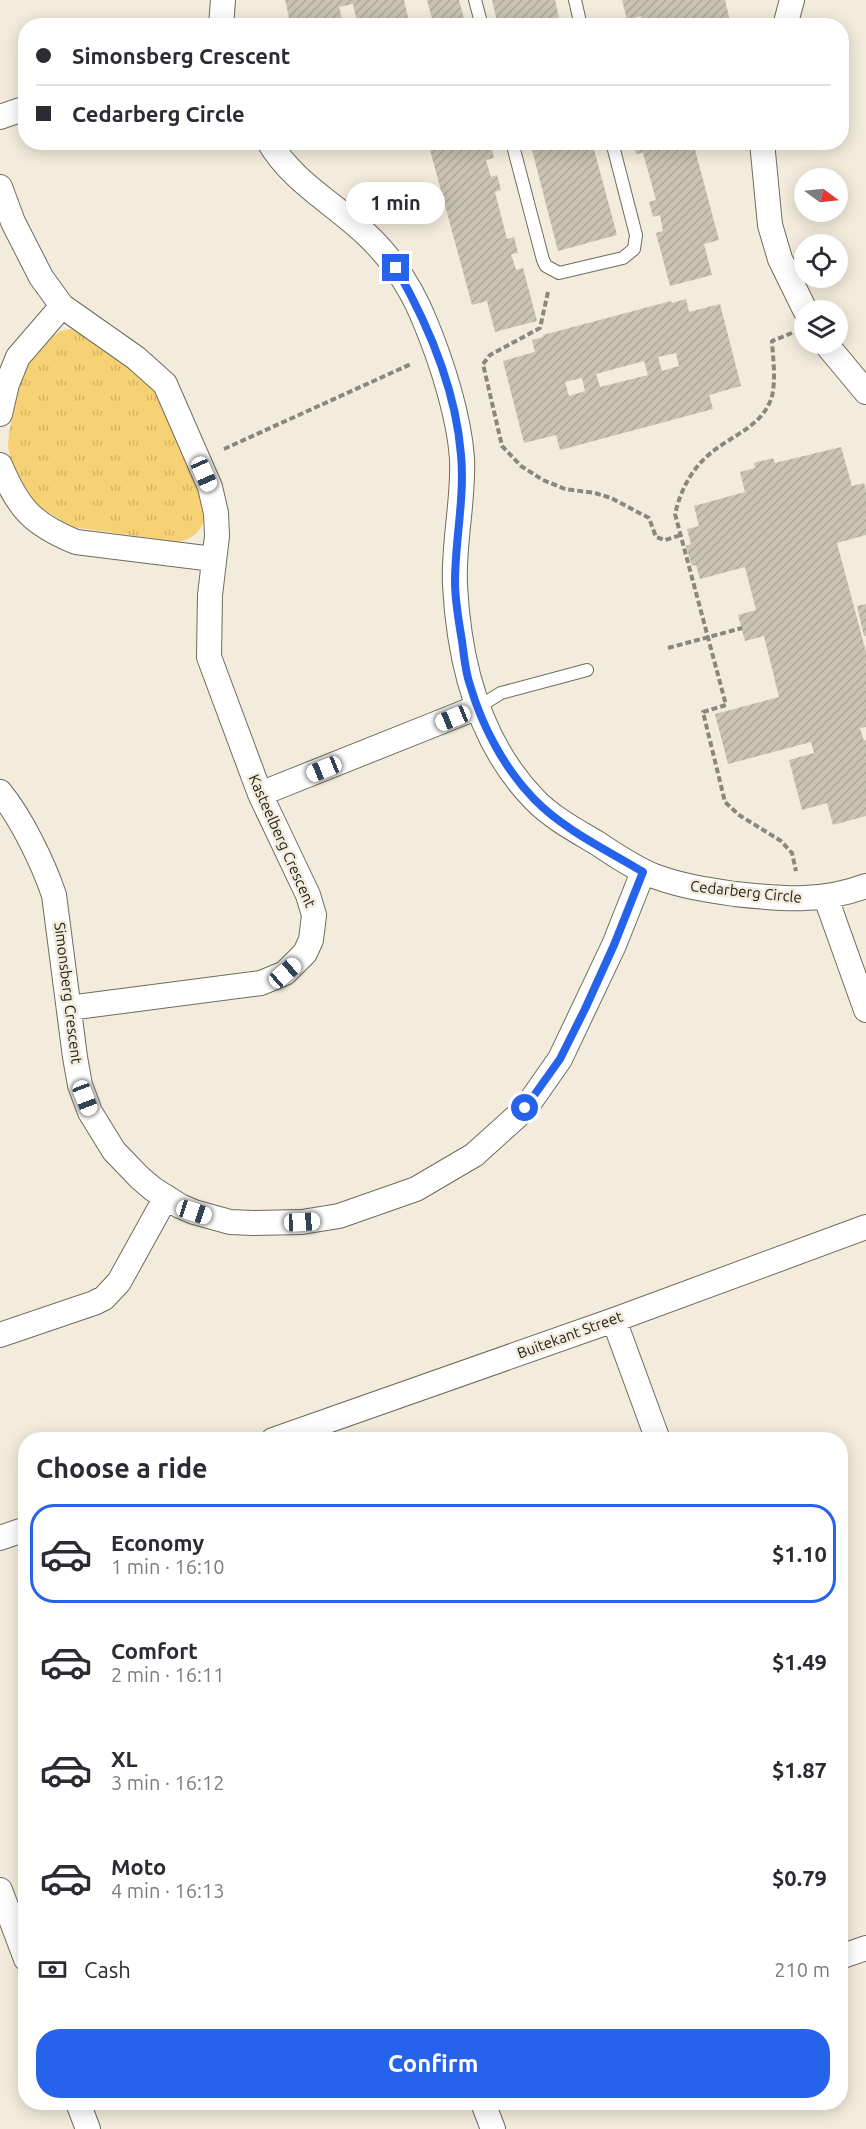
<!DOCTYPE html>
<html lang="en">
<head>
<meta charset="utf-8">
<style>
	:root { --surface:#fff; --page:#f2f2f3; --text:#2b2b33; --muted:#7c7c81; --line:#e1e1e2; --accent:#2563eb }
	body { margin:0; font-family:Ubuntu,sans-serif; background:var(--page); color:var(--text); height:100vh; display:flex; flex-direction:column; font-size:22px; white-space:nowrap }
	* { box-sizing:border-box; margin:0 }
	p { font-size:20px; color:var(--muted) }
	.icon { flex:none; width:33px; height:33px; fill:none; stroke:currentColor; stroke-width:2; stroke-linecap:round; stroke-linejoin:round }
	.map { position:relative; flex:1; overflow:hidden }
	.sheet { position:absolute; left:18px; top:1432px; width:830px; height:678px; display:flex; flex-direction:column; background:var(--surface); border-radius:24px; box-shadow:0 3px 15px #0003 }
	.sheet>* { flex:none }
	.hud { position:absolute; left:18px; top:18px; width:831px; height:132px; border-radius:24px; box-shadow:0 3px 15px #0003; display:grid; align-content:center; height:132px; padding:0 18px; background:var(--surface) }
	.needle { width:39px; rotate:105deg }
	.tools { position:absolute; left:794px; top:168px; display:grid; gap:12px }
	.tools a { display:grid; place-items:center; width:54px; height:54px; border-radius:50%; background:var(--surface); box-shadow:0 3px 15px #0003; font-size:30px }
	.end { position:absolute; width:27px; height:27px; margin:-14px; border:8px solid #2563eb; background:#fff; box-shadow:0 0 0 3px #fff }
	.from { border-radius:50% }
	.bubble { position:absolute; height:42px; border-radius:21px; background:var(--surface); box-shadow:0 3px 15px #0003; font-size:20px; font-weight:700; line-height:42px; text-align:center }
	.car { position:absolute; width:18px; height:36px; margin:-18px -9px; border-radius:8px; box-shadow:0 0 4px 2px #0007; background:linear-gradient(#fff 24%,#345 0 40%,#fff 0 76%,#345 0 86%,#fff 0) }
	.hud b { display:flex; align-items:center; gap:21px; height:57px; font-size:22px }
	.hud b+b { border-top:2px solid var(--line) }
	.hud i { width:15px; height:15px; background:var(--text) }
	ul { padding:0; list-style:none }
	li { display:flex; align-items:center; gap:18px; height:99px; margin:0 12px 9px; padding:0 6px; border:3px solid transparent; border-radius:24px }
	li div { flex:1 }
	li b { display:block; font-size:22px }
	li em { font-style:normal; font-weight:700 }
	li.current { border-color:var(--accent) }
	li>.icon { width:54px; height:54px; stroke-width:1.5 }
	h2 { padding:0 18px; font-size:27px; line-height:72px }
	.pay { display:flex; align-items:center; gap:15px; height:66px; padding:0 18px; font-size:22px }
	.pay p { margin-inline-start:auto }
	.action { display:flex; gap:12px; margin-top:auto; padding:12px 18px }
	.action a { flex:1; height:69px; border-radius:24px; background:var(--accent); color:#fff; font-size:24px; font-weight:700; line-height:69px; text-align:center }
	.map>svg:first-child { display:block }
	.grass { fill:url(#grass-tufts) }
	.building { fill:url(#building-hatch); fill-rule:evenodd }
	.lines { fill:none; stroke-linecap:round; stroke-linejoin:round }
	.lane-casing { stroke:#706b5c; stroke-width:14 }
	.street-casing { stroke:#706b5c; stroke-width:26 }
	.path { stroke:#8c877c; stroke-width:4; stroke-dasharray:6 3; stroke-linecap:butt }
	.lane { stroke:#fff; stroke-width:12 }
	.street { stroke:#fff; stroke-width:24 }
	.route { stroke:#2563eb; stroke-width:8 }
	.labels { text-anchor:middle; stroke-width:5; stroke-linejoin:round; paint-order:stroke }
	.street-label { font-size:15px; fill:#23201a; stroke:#f3ecdc }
</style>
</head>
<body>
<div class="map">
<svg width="866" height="2129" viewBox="0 0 866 2129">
	<defs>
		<pattern id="grass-tufts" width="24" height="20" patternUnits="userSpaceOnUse" patternTransform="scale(1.5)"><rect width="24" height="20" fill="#f7d274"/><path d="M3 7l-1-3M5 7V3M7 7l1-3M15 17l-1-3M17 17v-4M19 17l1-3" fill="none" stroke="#d3b464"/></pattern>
		<pattern id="building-hatch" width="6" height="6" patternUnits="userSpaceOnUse" patternTransform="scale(1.5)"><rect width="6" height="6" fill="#cac3b3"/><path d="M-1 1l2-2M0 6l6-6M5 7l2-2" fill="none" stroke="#ada799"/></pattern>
	</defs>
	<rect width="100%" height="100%" fill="#f3ecdc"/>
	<path class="grass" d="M71,329C88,332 143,376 154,391C166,409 205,499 204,518C202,532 191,539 179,542L72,527L38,506L25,491L10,458L8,446L9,432L21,381L29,364L53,336L61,331Z"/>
	<path class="building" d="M285,0H404L410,26H358L353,4L339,7L344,26H291Z
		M427,0H459L466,26H434Z
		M492,0H555L559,17L527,26H498Z
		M622,0H725L731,25L643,26L641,16L627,20Z
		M338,142H362L363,143L340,149Z
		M445,142H490L494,158L486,160L491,177L497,175L501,190L495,192L507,239L514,237L518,253L511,254L516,270L523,268L537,321L495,332L487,301L472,305L430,150L445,146Z
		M530,142H592L617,235L558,251Z
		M633,142H693L719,240L704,244L712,275L670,286L656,233L663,231L660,215L653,217L649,202L656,200L643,153L636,154Z
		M686,299L689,312L720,304L741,386L709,395L713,409L560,450L556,435L524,443L503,361L535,352L532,340L543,337V335L671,301L672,303ZM676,353L679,366L662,371L658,357ZM644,361L648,375L600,387L596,374ZM582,378L585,391L569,396L565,382Z
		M841,447L852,486L864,483L866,491V535L837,543L866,652V727L860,728L864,741L866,740V816L833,825L827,803L802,810L789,760L814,753L811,742L728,764L715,714L779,697L764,636L745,641L738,615L756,610L745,567L700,579L696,565L692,566L686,546L691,544L687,529L699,526L694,506L745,492L740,472L755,468L754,463L773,458L775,463Z
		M866,604V636H864L857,606Z"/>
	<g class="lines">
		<defs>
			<path id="lane" d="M475,0L482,26
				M575,0L581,26
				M512,142L543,260L546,266L559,273L623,258L634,249L636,235L612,142
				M478,707L501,693L587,670"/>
			<path id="street" d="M221,26L223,0
				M785,26L792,0
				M0,117L26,108
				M269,142C293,182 332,202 365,233C392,258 413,291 426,324C442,363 459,416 462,458C464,500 453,543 455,585C459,662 479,742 534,799C551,817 575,830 597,843C615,855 634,868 654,876C681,886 707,890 735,894C781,899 822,903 866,886
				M762,142L770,225L780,259L805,310
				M0,187L13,222L41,277L62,306L136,358L165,384L210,487L216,513L217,536L210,595L209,657L260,794L308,895L314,915L311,940L305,953L285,973L261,983L69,1008
				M826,344L866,392
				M0,414L7,384L18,357L62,306
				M0,465C18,508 32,524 76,542L213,559
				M0,792C22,819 43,863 54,895L75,1057L80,1085L90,1112L114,1151L140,1178L153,1189L180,1206L194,1212L230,1222L253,1223L302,1222L339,1216L416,1189L474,1155L525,1109L560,1059L614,945L643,872
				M260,794L478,707
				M826,898L866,1010
				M614,1320L658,1440
				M0,1335L94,1303L104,1298L119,1282L166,1197
				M273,1440L614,1320L866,1227
				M0,1538L26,1529
				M0,1890L26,1959
				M840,1957L866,1948
				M78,2103L88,2129
				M483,2103L493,2129"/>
		</defs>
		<use href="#lane" class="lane-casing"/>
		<use href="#street" class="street-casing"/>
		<path class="path" d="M548,292L540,328L490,355L483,364L502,446L521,466L543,480L565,489L595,493L611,498L649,518L656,537L665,540L681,535
			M792,333L772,341C773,358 776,379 772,396C764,425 733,435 712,452C692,468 681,489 675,514L726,705L703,712L725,802L739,815L781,841L792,853L796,871
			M224,449L411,364
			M668,648L742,628"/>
		<use href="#lane" class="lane"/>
		<use href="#street" class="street"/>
	</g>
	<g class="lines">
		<path class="route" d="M396,268C428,324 456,391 461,455C465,497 455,540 455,582C455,602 459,622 462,641C464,655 465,671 470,685C482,726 504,768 534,799C564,830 607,850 643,872L614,945L585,1009L560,1059L525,1108"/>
	</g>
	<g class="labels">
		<g class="street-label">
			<text transform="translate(282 841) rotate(66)" y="5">Kasteelberg Crescent</text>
			<text transform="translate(746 892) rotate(6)" y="5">Cedarberg Circle</text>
			<text transform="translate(68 993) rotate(83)" y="5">Simonsberg Crescent</text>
			<text transform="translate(570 1335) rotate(-20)" y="5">Buitekant Street</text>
		</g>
	</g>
</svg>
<div class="tools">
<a><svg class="needle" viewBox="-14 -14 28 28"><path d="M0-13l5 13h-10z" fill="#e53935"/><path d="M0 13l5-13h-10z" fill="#7c7c81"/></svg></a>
<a><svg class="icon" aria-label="locate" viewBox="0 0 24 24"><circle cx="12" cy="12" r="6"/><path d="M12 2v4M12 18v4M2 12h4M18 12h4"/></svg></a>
<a><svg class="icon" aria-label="layers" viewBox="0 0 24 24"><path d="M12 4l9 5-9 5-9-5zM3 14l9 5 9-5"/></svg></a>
</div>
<i class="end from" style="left:525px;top:1108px"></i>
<i class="end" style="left:396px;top:268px"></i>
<div class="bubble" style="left:346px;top:182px;width:99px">1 min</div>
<i class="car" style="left:204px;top:474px;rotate:156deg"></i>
<i class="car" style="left:453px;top:718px;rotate:248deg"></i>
<i class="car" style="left:324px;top:769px;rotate:248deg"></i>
<i class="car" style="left:285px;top:973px;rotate:49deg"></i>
<i class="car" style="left:85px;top:1098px;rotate:159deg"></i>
<i class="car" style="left:194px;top:1212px;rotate:108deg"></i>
<i class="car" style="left:302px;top:1222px;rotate:87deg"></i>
<div class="hud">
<b><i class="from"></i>Simonsberg Crescent</b>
<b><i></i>Cedarberg Circle</b>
</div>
<section class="sheet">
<h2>Choose a ride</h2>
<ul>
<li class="current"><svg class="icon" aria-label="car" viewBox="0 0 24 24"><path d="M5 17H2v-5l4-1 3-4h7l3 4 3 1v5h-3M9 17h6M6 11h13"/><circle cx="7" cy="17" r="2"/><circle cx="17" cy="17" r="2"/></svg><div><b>Economy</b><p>1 min · 16:10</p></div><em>$1.10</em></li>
<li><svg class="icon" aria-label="car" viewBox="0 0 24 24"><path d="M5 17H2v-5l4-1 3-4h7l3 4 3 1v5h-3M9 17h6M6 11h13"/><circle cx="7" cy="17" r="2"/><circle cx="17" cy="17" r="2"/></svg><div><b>Comfort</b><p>2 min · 16:11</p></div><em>$1.49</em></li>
<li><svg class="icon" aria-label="car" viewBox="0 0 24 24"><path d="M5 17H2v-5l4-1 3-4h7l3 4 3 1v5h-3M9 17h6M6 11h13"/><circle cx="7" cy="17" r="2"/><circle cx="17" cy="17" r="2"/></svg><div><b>XL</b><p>3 min · 16:12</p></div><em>$1.87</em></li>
<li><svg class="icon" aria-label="car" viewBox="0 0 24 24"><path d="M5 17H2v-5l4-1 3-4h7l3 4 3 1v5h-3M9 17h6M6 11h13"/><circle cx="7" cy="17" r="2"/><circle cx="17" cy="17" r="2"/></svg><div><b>Moto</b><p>4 min · 16:13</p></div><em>$0.79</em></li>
</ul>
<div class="pay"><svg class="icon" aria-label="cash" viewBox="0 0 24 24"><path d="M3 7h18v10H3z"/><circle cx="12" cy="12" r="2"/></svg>Cash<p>210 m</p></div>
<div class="action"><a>Confirm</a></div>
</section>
</div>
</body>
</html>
